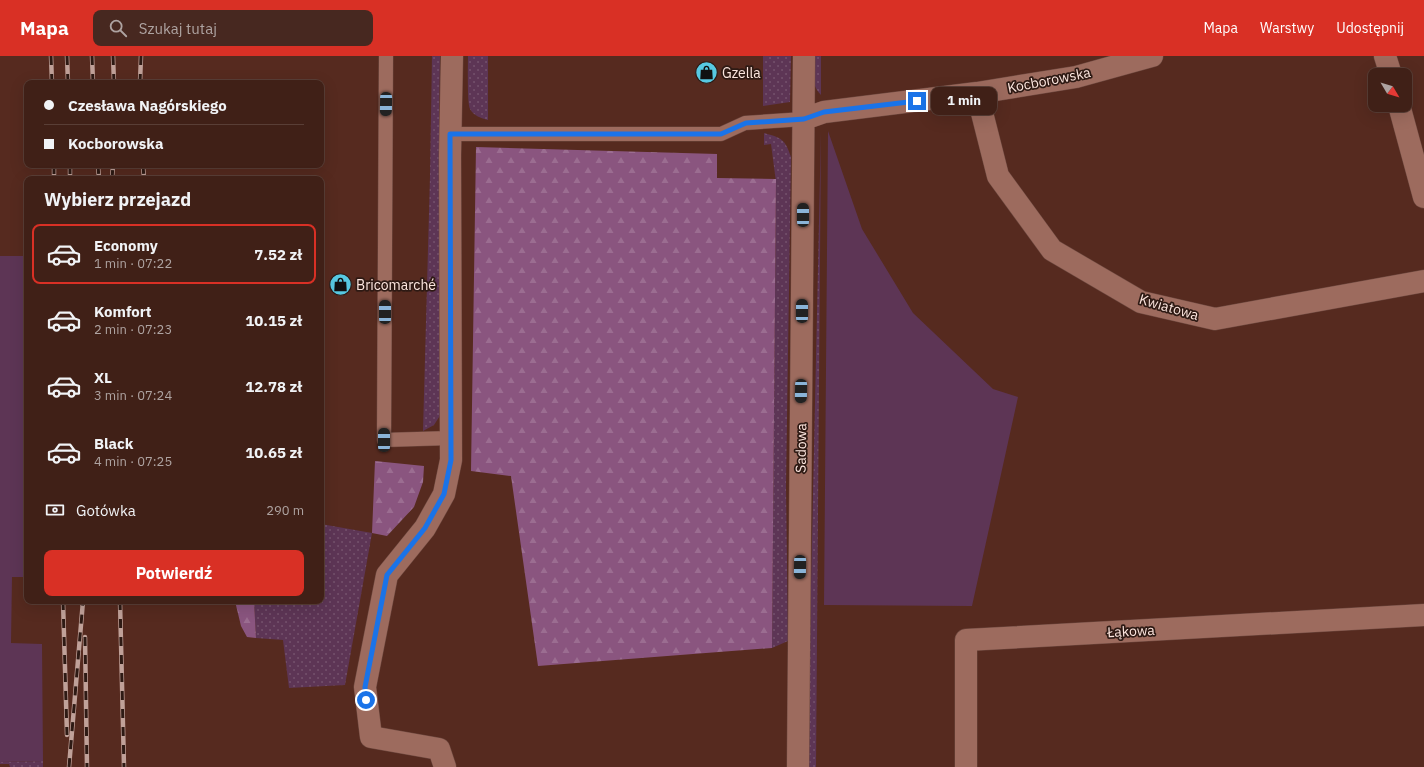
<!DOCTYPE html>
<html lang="pl">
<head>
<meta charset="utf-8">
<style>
	:root { --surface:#402017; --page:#472820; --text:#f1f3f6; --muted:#aea3a1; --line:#593e36; --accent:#d93025 }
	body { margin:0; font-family:"IBM Plex Sans",sans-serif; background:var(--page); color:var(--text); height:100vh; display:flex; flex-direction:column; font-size:15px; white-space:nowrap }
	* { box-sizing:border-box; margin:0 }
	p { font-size:13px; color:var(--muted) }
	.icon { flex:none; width:22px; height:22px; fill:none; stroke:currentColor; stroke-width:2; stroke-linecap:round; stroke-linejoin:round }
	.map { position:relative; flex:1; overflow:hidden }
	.drawer { position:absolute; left:24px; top:120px; width:300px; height:428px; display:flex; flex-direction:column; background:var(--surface); border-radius:8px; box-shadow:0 4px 16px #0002,0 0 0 1px var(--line) }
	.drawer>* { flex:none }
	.banner { position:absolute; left:24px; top:24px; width:300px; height:88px; border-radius:8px; box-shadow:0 4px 16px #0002,0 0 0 1px var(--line); display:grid; align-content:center; height:88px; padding:0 20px; background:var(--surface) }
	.needle { width:26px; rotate:128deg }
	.tools { position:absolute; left:1368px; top:12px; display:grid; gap:8px }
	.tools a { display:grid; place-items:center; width:44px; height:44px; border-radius:8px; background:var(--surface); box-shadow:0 4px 16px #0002,0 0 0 1px var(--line); font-size:20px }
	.end { position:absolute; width:18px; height:18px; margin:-9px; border:5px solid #1a73e8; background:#fff; box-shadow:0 0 0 2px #fff }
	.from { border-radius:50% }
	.bubble { position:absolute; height:28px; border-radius:8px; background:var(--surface); box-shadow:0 4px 16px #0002,0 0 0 1px var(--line); font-size:13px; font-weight:700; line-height:28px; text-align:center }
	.car { position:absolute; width:12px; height:24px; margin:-12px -6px; border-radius:5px; box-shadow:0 0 3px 1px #0007; background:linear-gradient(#222 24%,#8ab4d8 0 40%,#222 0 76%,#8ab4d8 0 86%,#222 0) }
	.banner b { display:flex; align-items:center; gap:14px; height:38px; font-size:15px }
	.banner b+b { border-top:1px solid var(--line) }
	.banner i { width:10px; height:10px; background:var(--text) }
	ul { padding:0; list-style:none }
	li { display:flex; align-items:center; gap:12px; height:60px; margin:0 8px 6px; padding:0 12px; border:2px solid transparent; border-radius:8px }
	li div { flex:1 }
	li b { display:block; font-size:15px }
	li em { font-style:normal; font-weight:700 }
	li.active { border-color:var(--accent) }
	li>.icon { width:36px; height:36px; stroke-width:1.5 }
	h2 { padding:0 20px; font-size:18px; line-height:48px }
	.pay { display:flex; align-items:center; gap:10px; height:44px; padding:0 20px; font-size:15px }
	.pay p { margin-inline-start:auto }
	.action { display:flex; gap:8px; margin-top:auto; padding:8px 20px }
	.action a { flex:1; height:46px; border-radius:8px; background:var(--accent); color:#fff; font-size:16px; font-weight:700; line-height:46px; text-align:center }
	header { display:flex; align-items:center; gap:24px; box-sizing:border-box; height:56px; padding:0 20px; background:var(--accent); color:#fff }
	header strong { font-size:19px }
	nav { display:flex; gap:22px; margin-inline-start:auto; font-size:14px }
	.search { width:280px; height:36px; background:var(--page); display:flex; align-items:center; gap:10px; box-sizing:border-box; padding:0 14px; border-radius:8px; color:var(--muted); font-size:15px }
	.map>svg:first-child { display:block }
	.grass { fill:url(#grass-dots) }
	.forest { fill:url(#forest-firs) }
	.green { fill:#5d3555 }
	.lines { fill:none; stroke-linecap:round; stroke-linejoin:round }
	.lane-casing { stroke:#6d483f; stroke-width:15 }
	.street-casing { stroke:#6d483f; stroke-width:23 }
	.lane { stroke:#9d6b5e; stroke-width:14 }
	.street { stroke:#9d6b5e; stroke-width:22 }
	.rail-casing { stroke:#c0a199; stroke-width:4.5 }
	.rail { stroke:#2e1a14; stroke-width:3; stroke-dasharray:9; stroke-linecap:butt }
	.route { stroke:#1a73e8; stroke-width:5 }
	.labels { text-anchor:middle; stroke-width:3.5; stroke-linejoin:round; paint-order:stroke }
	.poi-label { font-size:14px; fill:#fde6df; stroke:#2e1a14; text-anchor:start }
	.street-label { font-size:14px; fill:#fde6df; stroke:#2e1a14 }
</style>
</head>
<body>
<header>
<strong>Mapa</strong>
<div class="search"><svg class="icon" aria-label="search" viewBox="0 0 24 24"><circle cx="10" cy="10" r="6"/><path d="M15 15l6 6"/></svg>Szukaj tutaj</div>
<nav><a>Mapa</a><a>Warstwy</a><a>Udostępnij</a></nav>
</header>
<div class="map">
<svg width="1424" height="711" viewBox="0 0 1424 711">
	<defs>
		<pattern id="grass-dots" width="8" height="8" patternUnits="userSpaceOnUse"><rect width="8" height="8" fill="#5d3555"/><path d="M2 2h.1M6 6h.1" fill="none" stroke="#75526d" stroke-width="1.8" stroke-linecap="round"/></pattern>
		<pattern id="forest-firs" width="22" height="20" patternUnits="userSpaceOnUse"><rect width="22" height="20" fill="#8a557f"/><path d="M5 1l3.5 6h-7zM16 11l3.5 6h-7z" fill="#9b6d91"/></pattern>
	</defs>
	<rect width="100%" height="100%" fill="#562a1f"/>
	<path class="grass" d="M432,0H440L439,65L443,137L441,358L434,369L423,375L430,120Z
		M468,0H488V64C481,62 474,60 470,53C467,48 468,9 468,0Z
		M763,0H791L790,46L763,50Z
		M813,0H821V39C810,28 813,14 813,0Z
		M821,75L816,711H807Z
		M764,77C782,82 785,83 791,101L786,430L788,585L772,592L776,126L771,88L764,89Z
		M321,468L372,477L345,629L289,632L283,584L256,582L254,545H321Z
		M43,705V711H10L9,708H0V706Z"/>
	<path class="forest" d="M476,91L717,98V122L776,123L772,592L538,610L511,420L471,415Z
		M375,405L424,410L423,426L414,451L387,480L372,477Z
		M235,545H254L256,582L247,581L241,570Z"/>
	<path class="green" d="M828,75L862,173L913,257L993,333L1018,341L972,550L824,549Z
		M0,200H27V521H12L11,587L42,588L43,705L0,706Z"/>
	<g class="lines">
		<defs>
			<path id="lane" d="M386,0L384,384L451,382
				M450,78H721L745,67L804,63"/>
			<path id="street" d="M1385,0L1391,19
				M977,37L998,120L1052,194L1141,246L1215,263L1424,225
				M1399,49L1424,141
				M804,63L824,56L977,37L1076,21L1152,0
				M445,711L439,693L371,681L365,631L387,519L425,472L444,438L451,404L450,99L452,0
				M798,711L804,0
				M966,711V584L1424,559"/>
		</defs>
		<use href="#lane" class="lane-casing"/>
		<use href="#street" class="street-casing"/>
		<use href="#lane" class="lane"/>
		<use href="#street" class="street"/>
		<defs>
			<path id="rail" d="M51,0L52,27
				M67,0L68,27
				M92,0L93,27
				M113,0L114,27
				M140,27L141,0
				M54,109V123
				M70,109V123
				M98,109L99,123
				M143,109L144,123
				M112,123L113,109
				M63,545L67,679
				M120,545L124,711
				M85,581L87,711
				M69,711L83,545"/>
		</defs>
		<use href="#rail" class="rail-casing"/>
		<use href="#rail" class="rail"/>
	</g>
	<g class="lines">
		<path class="route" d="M366,644L365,631L387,519L425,472L444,438L451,404L450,78H721L746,67L804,63L824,56L917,45"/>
	</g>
	<defs>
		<symbol id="shop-disc" viewBox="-11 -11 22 22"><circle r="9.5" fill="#57c9e2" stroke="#2e1a14"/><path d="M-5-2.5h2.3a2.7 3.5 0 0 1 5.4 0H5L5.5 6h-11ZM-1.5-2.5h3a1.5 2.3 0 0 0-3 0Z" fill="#111"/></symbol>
	</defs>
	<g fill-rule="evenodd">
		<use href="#shop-disc" x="694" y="4" width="25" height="25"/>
		<use href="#shop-disc" x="328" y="216" width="25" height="25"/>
	</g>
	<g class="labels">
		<g class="poi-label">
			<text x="722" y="22">Gzella</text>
			<text x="356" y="234">Bricomarché</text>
		</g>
		<g class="street-label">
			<text transform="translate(1049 24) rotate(-11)" y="5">Kocborowska</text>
			<text transform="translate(1169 251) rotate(16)" y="5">Kwiatowa</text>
			<text transform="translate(801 392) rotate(-89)" y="5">Sadowa</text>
			<text transform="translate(1131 575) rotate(-3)" y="5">Łąkowa</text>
		</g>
	</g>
</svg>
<div class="tools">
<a><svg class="needle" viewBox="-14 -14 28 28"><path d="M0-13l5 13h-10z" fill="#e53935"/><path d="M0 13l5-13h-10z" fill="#aea3a1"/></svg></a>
</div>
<i class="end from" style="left:366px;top:644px"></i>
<i class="end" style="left:917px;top:45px"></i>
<div class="bubble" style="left:931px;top:31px;width:66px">1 min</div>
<i class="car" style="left:386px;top:48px;rotate:181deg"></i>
<i class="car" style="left:803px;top:159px;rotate:0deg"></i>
<i class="car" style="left:802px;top:255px;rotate:0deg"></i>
<i class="car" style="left:385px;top:256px;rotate:0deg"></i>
<i class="car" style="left:801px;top:335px;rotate:181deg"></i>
<i class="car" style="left:384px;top:384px;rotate:0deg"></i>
<i class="car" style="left:800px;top:511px;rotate:181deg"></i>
<div class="banner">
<b><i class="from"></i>Czesława Nagórskiego</b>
<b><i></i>Kocborowska</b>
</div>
<section class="drawer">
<h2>Wybierz przejazd</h2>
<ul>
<li class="active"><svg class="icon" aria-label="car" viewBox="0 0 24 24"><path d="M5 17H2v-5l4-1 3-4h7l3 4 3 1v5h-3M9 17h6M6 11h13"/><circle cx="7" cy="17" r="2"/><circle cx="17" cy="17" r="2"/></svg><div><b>Economy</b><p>1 min · 07:22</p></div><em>7.52 zł</em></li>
<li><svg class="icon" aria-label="car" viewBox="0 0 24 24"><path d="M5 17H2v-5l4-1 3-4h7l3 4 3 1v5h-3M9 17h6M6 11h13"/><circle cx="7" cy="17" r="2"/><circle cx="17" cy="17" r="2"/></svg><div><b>Komfort</b><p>2 min · 07:23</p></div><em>10.15 zł</em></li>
<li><svg class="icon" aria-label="car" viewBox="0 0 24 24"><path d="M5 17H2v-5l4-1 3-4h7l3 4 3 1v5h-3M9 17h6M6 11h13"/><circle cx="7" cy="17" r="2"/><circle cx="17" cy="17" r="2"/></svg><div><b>XL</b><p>3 min · 07:24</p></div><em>12.78 zł</em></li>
<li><svg class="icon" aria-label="car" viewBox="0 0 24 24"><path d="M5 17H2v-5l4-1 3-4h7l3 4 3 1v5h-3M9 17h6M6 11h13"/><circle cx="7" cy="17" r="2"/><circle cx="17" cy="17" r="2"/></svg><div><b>Black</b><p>4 min · 07:25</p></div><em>10.65 zł</em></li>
</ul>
<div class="pay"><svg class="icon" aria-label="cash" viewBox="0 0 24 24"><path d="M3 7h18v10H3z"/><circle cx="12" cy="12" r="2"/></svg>Gotówka<p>290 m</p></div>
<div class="action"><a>Potwierdź</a></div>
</section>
</div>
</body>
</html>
